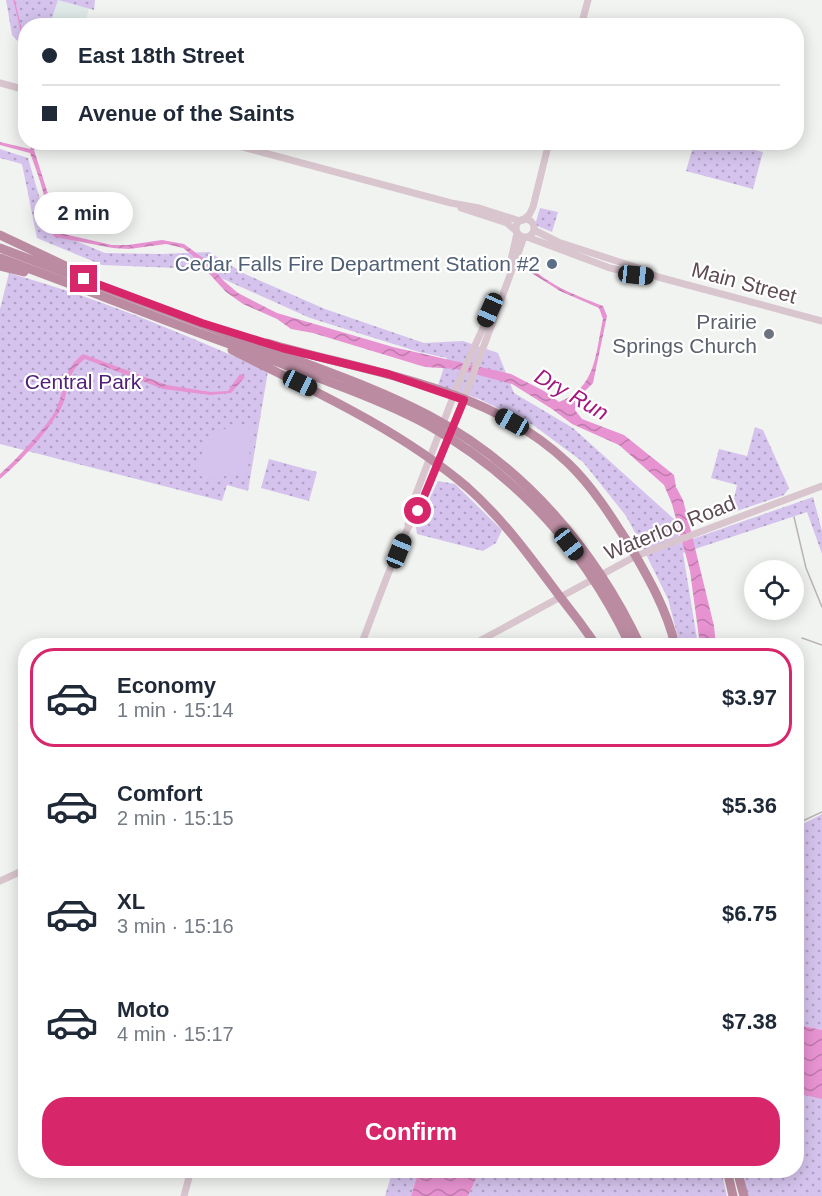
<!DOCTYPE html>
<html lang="en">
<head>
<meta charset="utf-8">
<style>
	:root { --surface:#fff; --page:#f6f6f7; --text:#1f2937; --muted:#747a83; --line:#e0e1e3; --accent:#d8266b }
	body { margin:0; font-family:Arial,sans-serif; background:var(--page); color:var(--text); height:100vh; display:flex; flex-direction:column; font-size:22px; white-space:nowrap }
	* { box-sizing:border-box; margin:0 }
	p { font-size:20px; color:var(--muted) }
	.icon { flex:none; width:33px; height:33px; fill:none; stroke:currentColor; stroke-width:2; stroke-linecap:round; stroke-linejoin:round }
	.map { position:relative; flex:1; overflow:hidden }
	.side { position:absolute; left:18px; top:638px; width:786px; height:540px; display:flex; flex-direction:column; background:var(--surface); border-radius:24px; box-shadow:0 3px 15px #0003 }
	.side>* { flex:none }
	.banner { position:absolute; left:18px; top:18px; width:786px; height:132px; border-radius:24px; box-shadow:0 3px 15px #0003; display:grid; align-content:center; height:132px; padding:0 24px; background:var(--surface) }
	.buttons { position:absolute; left:744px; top:560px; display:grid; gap:12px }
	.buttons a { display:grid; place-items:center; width:60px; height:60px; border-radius:50%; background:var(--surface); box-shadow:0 3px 15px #0003; font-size:30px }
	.end { position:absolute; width:27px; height:27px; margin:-14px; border:8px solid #d8266b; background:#fff; box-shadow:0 0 0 3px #fff }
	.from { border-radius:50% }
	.bubble { position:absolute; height:42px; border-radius:21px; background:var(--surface); box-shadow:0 3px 15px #0003; font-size:20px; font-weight:700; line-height:42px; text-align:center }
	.car { position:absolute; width:18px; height:36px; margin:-18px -9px; border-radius:8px; box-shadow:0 0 4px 2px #0007; background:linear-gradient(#222 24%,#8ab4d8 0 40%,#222 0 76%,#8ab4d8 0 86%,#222 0) }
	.banner b { display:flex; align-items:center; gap:21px; height:57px; font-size:22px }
	.banner b+b { border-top:2px solid var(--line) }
	.banner i { width:15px; height:15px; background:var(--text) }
	ul { padding:10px 0 0; list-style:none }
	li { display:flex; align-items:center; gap:18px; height:99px; margin:0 12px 9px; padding:0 12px; border:3px solid transparent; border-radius:24px }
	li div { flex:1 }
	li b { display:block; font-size:22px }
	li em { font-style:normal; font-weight:700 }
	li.current { border-color:var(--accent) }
	li>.icon { width:54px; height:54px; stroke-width:1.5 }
	.cta { display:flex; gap:12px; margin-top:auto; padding:12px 24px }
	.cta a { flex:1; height:69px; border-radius:24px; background:var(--accent); color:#fff; font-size:24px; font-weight:700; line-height:69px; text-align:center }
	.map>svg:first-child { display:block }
	.commercial { fill:#dee9e8 }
	.green { fill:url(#green-dots) }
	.pitch { fill:#d5c3ed }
	.water { fill:url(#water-waves) }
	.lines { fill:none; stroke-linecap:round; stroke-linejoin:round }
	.stream { stroke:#e793d1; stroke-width:1.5 }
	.secondary { stroke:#d8c5cd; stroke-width:7 }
	.highway { stroke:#bb8ca1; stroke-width:9 }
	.rail { stroke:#bab3b5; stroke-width:1.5 }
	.route { stroke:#d8266b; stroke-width:8 }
	.service-dot { fill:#5c6f8a; stroke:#fff; stroke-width:2 }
	.worship-dot { fill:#6b7280; stroke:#fff; stroke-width:2 }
	.labels { text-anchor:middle; stroke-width:4.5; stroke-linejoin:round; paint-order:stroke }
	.service-label { font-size:21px; fill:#4e5e75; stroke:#fff; text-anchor:end }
	.street-label { font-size:21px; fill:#5d4a53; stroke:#fff }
	.worship-label { font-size:21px; fill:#5b616d; stroke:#fff; text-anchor:end }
	.park-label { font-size:21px; fill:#511e7a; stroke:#fff }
	.water-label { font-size:22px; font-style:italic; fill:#a3167f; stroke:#fff }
</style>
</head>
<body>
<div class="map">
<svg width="822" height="1196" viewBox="0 0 822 1196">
	<defs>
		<pattern id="green-dots" width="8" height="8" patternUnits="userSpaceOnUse" patternTransform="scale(1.5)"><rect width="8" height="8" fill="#d5c3ed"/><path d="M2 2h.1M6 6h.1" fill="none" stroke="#b0a0c3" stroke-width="1.8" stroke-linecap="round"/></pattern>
		<pattern id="water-waves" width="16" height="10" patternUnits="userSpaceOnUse" patternTransform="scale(1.5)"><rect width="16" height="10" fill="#e793d1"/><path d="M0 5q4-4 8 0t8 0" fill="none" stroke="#be7aac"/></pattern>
	</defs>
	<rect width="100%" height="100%" fill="#f1f3f1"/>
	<path class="commercial" d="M58,0L89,8L85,25H53L51,21Z"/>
	<path class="green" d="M6,0H95L94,10L58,0L51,21L53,25L26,26L25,48L12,35Z
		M694,143H728L763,152L753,189L686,171Z
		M0,149L28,158L49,230L105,253L161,254L209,252L245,274L325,309L424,343L463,341L498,353L514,393L573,428L674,519L681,543L813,497L822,531V554L807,512L683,553L698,645H680L668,599L638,538L626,516L583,462L533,425L479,399L438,385L447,358L419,352L310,318L201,269L102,265L37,238L22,164L0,158Z
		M540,208L558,212L552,232L535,225Z
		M9,273C99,298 184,334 268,371L248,491L227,485L222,501L0,444V309Z
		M755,427L763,430L789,488L784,495L731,513L737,485L711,478L719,449L747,456Z
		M269,459L317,472L309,501L261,488Z
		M438,481L455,484L502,530L496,543L483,551L417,534L416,527Z
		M822,814V1030L797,1024V827Z
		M797,1081L822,1087V1196H744L738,1170H796Z
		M393,1170H419L411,1196H385Z
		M480,1170H721L727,1196H468Z"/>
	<path class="pitch" d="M229,427L251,428L248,470L246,473L206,479L199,475C197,453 209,436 229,427Z"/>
	<path class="water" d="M0,142L30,149L33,143H37L34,150L49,197L55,232L112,245H128L162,240L184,244L203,258L224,281L238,293L277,313L393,347L511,374L544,391L559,402C597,387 595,354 603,319L599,308L560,291L522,267L524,262C551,286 570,293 603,306L607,316L593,383L575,401V410L582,419L624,435L674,475L676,487L683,500L688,519L714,626L716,645H700L690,571L672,504L664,485L619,445L572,424L552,409L512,384L456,369L425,367L313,333L291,329L277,319L243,304L226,292L192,255L183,248L166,244L129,249L113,248L55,237L51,233C48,204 40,179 30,153L0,145Z
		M83,354L167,385L211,392L228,391L240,374L245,377L231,393L210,395L163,389L85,359C63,375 71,393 59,412C43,437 22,460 0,479V474C14,462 51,423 57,407C67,384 61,372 83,354Z
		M796,1024L822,1030V1099L797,1093Z
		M419,1170H480L468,1196H411Z"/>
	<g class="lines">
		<path class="stream" d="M14,0L22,33L26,37"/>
		<path class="secondary" d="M581,26L588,0
			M0,83L26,90
			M224,142L451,203L479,208L520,221
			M461,208L507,223L517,232
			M516 228a9 9 0 1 1 18 0a9 9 0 1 1-18 0Z
			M523,220L529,215L533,207L549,142
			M534,230L558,242L638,268L658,277L822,321
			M527,237L610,268L649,276
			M511,260L517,233
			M408,525L411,507L460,379L496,299
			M361,645C376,607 389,567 407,530C418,508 429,487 438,464C469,389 496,313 524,237
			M472,645L636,556L822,486
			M0,881L26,869
			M184,1196L191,1170"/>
		<path class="highway" d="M0,235L72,269
			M0,248C89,282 179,315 268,349C322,370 377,388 428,415C523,465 595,549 640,645
			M0,258C74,285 147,314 221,341C258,354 295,369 332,383C364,395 397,408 428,425C520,477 585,550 630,645
			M0,266L24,272
			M267,343C369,373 488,386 568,463C593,487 611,516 630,546C648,577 667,610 675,645
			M232,350C312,390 397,428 467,487C503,519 532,559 561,598C573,613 585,629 596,645
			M727,1170L733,1196
			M737,1170L744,1196"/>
		<path class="rail" d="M794,517L806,568L822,607
			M802,638L822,645
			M796,824L822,812"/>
	</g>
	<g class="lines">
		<path class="route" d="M84,279L202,323L282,348L388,374L464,400L418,511"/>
	</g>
	<circle class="service-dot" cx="552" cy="264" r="6"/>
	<circle class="worship-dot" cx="769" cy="334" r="6"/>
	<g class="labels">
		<g class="service-label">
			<text x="540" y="271">Cedar Falls Fire Department Station #2</text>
		</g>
		<g class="street-label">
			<text transform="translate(744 283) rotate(15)" y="7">Main Street</text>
			<text transform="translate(670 528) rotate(-22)" y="7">Waterloo Road</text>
		</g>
		<g class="worship-label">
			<text x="757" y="329">Prairie<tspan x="757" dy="24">Springs Church</tspan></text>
		</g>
		<g class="park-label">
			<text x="83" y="389">Central Park</text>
		</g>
		<g class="water-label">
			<text transform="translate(572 394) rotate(30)" y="8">Dry Run</text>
		</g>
	</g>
</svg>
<div class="buttons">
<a><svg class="icon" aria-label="locate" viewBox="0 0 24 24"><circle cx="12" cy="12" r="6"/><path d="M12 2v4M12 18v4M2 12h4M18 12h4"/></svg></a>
</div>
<i class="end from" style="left:418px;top:511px"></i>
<i class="end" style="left:84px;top:279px"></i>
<div class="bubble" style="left:34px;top:192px;width:99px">2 min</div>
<i class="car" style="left:636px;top:275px;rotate:96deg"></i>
<i class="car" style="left:490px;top:310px;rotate:204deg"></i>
<i class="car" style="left:300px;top:383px;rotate:115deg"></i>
<i class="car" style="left:512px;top:422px;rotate:299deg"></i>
<i class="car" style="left:569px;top:544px;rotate:142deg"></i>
<i class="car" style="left:399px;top:551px;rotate:22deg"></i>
<div class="banner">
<b><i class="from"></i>East 18th Street</b>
<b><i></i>Avenue of the Saints</b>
</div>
<section class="side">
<ul>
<li class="current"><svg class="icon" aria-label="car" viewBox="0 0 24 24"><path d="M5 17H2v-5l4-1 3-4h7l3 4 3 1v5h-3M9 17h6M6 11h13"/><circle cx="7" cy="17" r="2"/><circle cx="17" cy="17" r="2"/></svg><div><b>Economy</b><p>1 min · 15:14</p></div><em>$3.97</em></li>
<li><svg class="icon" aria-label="car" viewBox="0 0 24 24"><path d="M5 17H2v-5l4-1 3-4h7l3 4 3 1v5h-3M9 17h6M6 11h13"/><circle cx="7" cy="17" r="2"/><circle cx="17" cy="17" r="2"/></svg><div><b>Comfort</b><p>2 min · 15:15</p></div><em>$5.36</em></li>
<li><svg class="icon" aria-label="car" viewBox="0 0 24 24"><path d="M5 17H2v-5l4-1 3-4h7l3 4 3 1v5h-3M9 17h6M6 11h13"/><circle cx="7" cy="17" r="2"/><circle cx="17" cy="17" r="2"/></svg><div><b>XL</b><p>3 min · 15:16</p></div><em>$6.75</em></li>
<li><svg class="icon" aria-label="car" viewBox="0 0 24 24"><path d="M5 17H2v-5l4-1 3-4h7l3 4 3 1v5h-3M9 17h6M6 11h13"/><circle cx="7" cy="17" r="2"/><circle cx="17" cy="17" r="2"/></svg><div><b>Moto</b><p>4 min · 15:17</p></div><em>$7.38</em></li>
</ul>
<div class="cta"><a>Confirm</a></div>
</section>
</div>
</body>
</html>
